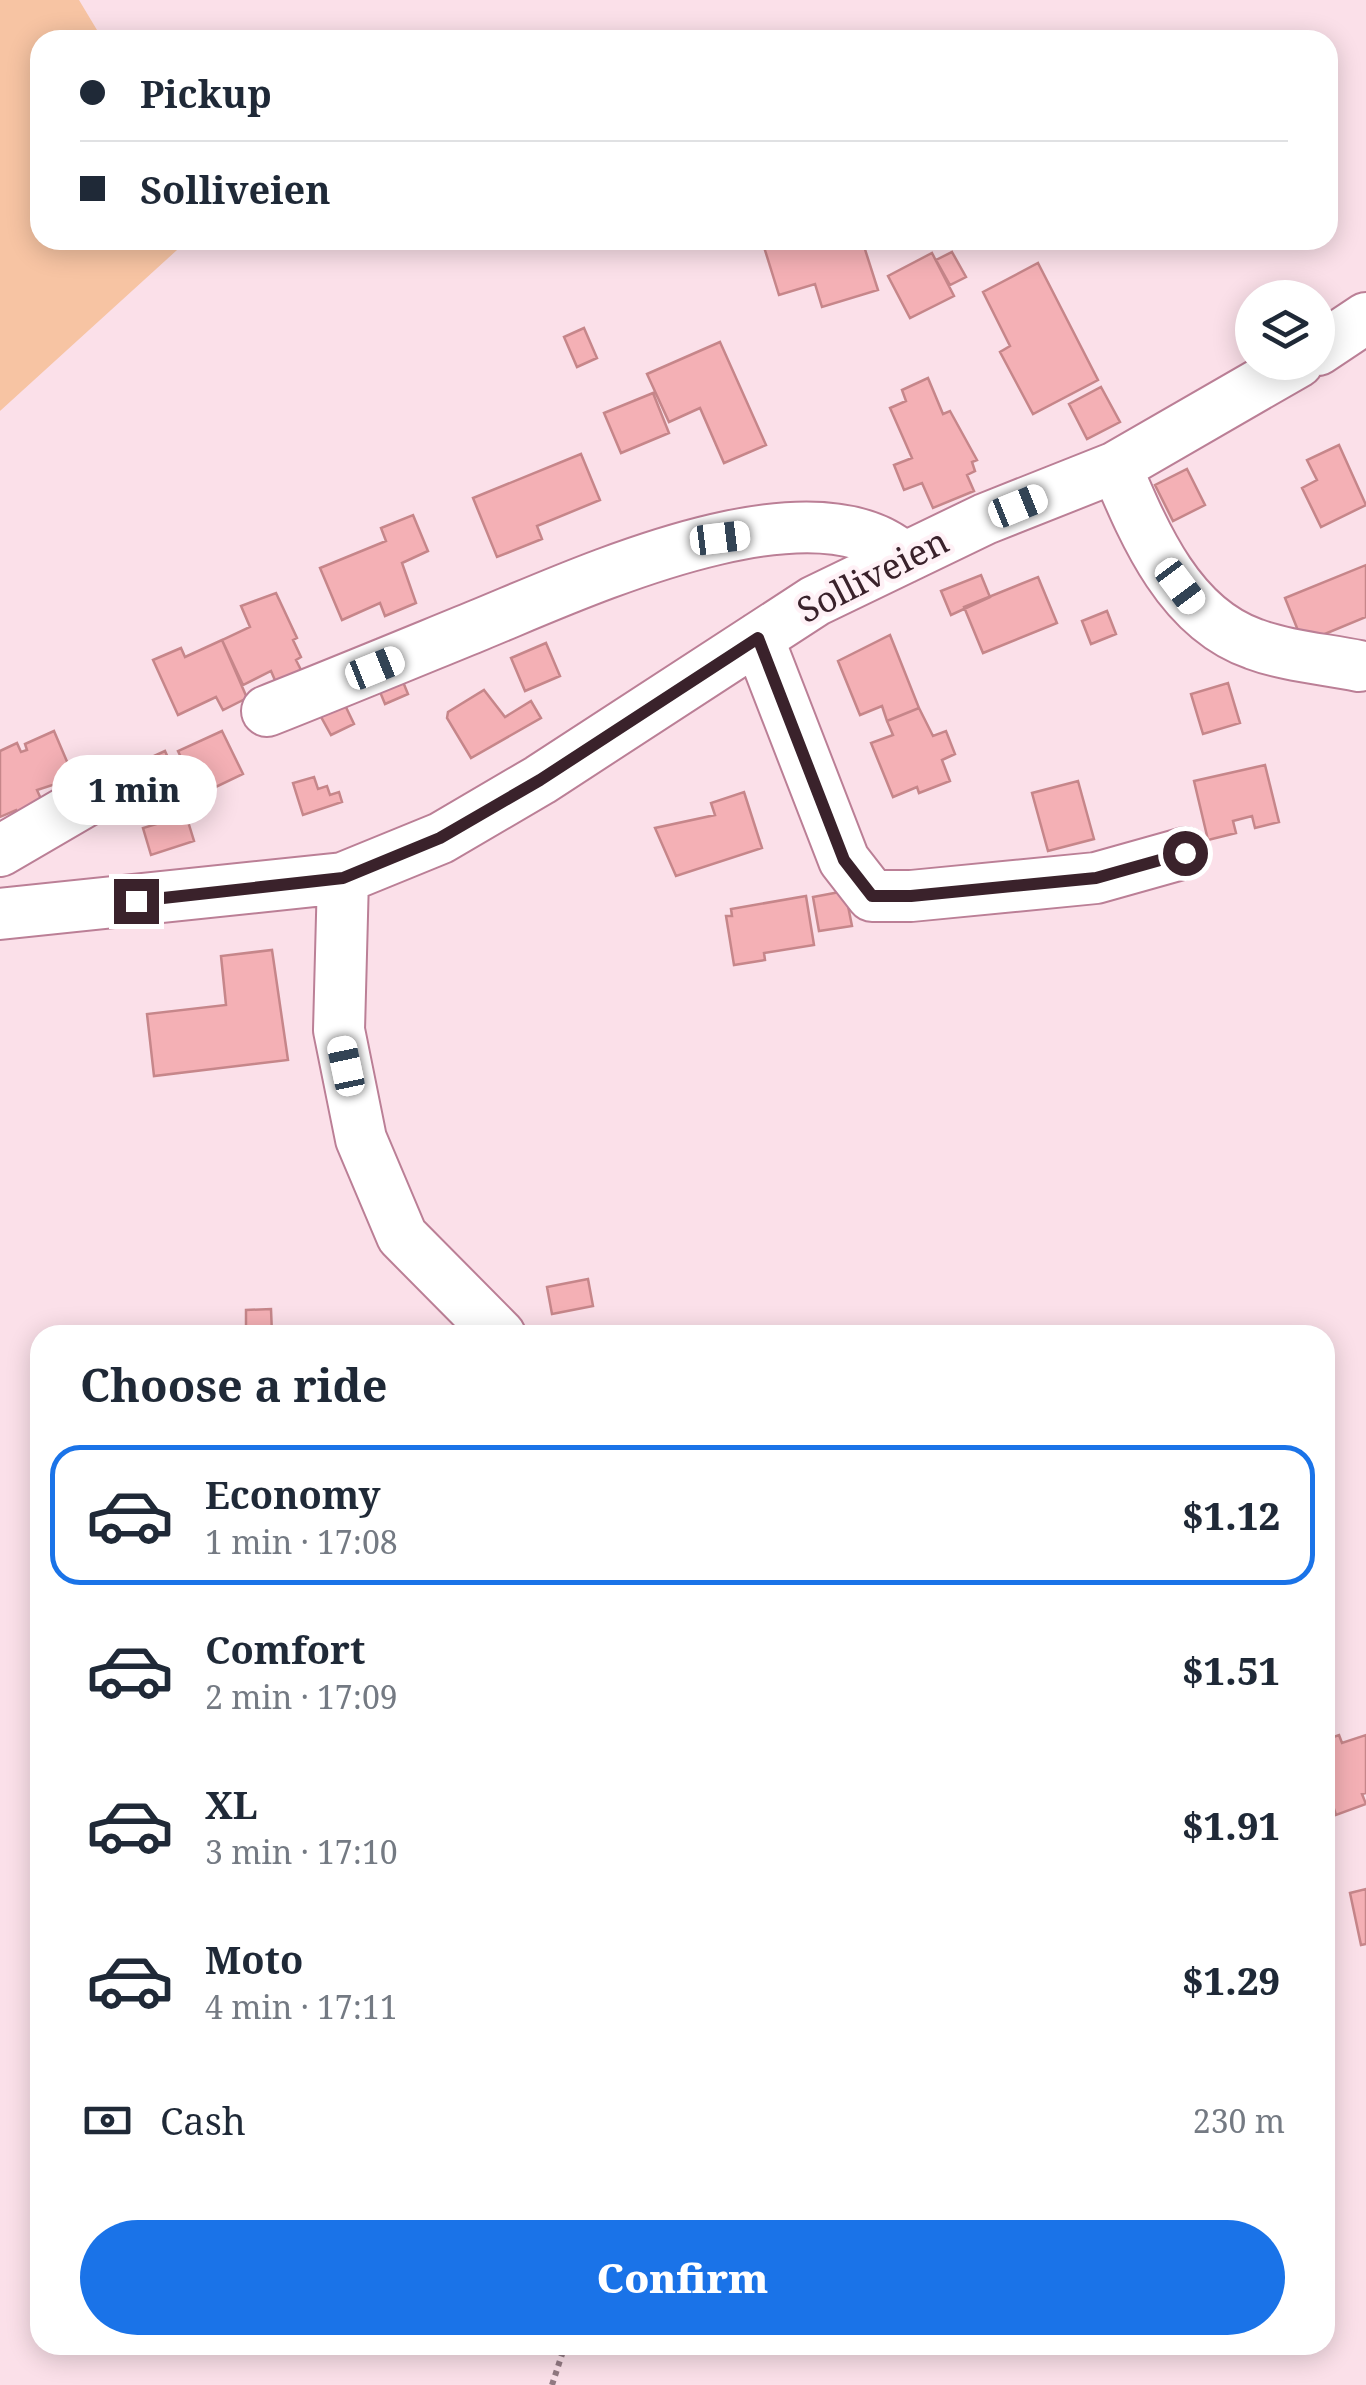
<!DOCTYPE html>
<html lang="en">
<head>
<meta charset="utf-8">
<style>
	:root { --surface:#fff; --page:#f2f2f3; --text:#1f2937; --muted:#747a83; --line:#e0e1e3; --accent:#1a73e8 }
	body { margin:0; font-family:"Noto Serif",serif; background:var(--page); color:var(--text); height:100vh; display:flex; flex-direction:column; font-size:38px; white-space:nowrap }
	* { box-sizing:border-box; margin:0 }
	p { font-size:32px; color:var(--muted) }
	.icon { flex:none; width:55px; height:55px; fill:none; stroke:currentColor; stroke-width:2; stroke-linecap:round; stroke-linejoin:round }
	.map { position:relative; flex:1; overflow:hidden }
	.side { position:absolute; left:30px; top:1325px; width:1305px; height:1030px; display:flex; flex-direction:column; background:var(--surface); border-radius:30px; box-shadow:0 5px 25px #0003 }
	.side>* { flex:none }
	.hud { position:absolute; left:30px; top:30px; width:1308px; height:220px; border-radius:30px; box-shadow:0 5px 25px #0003; display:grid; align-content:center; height:220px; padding:0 50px; background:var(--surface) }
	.fabs { position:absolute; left:1235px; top:280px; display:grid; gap:20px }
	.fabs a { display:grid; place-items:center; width:100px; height:100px; border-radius:50%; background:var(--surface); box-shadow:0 5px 25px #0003; font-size:50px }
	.end { position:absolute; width:45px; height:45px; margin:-22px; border:12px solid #3a222b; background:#fff; box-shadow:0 0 0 5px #fff }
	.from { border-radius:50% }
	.bubble { position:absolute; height:70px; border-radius:35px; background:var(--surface); box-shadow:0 5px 25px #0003; font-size:32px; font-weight:800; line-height:70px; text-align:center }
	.car { position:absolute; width:30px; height:60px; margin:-30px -15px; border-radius:12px; box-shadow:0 0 8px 2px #0007; background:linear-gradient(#fff 24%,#345 0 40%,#fff 0 76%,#345 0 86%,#fff 0) }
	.hud b { display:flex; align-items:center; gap:35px; height:95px; font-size:38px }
	.hud b+b { border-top:2px solid var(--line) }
	.hud i { width:25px; height:25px; background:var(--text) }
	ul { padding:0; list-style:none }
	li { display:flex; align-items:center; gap:30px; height:140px; margin:0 20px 15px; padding:0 30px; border:5px solid transparent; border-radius:30px }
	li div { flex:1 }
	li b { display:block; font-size:38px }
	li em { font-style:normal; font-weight:800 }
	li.active { border-color:var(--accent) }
	li>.icon { width:90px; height:90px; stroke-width:1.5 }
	h2 { padding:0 50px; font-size:45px; line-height:120px }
	.pay { display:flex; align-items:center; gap:25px; height:110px; padding:0 50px; font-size:38px }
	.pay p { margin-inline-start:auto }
	.action { display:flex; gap:20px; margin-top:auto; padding:20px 50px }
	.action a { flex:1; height:115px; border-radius:60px; background:var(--accent); color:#fff; font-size:40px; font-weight:800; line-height:115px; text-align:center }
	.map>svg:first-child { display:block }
	.green { fill:#f7c4a3 }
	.building { fill:#f4b0b5; stroke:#c6868a; stroke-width:2.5 }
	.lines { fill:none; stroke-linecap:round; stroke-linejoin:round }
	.minor-casing { stroke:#bb7f96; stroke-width:54 }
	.path { stroke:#937a83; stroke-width:6; stroke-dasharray:5 5; stroke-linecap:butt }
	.minor { stroke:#fff; stroke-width:50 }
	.route { stroke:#3a222b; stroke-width:12 }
	.labels { text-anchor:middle; stroke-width:9; stroke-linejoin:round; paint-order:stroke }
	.street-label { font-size:35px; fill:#3a222b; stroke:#fff1f6 }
</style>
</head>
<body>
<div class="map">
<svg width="1366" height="2385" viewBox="0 0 1366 2385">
	<rect width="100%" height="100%" fill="#fbe0e9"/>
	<path class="green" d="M0,0H79L103,40H40V240H188L0,411Z"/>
	<path class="building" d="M787,240H862L878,290L822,307L815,284L779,295L764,247Z
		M952,252L966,277L950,285L936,260Z
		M932,253L954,296L910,318L888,276Z
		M1038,263L1098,380L1033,414L1000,352L1010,346L983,292Z
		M584,328L597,358L577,367L564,337Z
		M720,342L766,445L724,463L700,408L669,422L647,374Z
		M928,378L943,414L950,411L977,460L972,462L975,471L967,475L974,491L933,508L922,483L904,490L894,465L912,458L890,408L906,401L902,390Z
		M1101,387L1120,422L1087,439L1069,404Z
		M653,393L669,433L621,453L604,413Z
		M1339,445L1366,505L1321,527L1302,488L1317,480L1307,460Z
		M581,454L600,500L537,526L542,539L497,557L473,498Z
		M1187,469L1205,505L1173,521L1155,485Z
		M413,515L428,551L402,563L416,603L385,616L380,603L342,620L320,568L386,541L381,528Z
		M1366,565V617L1303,643L1285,598Z
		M981,575L990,597L951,615L941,591Z
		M1038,577L1057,623L983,653L964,607Z
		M276,593L297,638L293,640L301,657L296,660L306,680L280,692L271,671L243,685L222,640L250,627L241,606Z
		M1107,611L1116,634L1091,644L1082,621Z
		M890,635L919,708L887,721L882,706L860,715L838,661Z
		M222,640L247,698L223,710L216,697L178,715L153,660L181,648L185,657Z
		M546,643L560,676L525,691L511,658Z
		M401,677L408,694L385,704L378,687Z
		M1228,683L1240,723L1203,734L1191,694Z
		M484,690L505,717L531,701L541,718L471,758L447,718L448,712Z
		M344,703L354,724L331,735L320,715Z
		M919,708L933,736L946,731L955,754L942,760L950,781L919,793L917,787L893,797L871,743L893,735L887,721Z
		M54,731L74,778L37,790L41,799L18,814L16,810L0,817V751L17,743L21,752L27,750L25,744Z
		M222,731L243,774L199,795L178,751Z
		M165,751L184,794L142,813L123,770Z
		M1265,765L1279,822L1255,828L1252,816L1233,821L1236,833L1208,840L1194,781Z
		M314,777L318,789L327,786L330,795L339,792L342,802L303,815L293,783Z
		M1078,781L1094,839L1048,851L1032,793Z
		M744,792L762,848L676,876L655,828L715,815L711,803Z
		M186,815L194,841L151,855L143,828Z
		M845,891L852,926L819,931L813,897Z
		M806,896L814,945L764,953L765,960L734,965L726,916H732L731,909Z
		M272,950L288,1060L154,1076L147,1014L226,1005L221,956Z
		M588,1279L593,1306L552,1314L547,1287Z
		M271,1309L272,1334L246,1335V1310Z
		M1339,1735L1342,1743L1366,1735V1793L1362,1794L1366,1804L1336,1815L1332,1803L1325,1806V1740Z
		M1366,1889V1944L1361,1945L1350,1893Z"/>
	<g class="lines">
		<defs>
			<path id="minor" d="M1318,350L1366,318
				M1116,467C1144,533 1179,618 1254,644C1286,656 1325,659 1359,666
				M758,638L844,860L872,896H911L1096,878L1185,853
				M267,711C338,683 408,654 479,625C577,585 811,474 904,558
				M0,851L115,784
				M343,878L339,1030L361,1139L402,1236L500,1335
				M0,914L343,878L441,838L540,780L815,601L985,519L1116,467L1298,362"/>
		</defs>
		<use href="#minor" class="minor-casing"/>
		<path class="path" d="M552,2385L565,2345"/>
		<use href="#minor" class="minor"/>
	</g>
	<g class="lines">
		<path class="route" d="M136,901L343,878L440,838L540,780L758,638L844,860L872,896H911L1096,878L1185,853"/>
	</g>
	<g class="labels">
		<g class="street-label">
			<text transform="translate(873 576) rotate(-27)" y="12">Solliveien</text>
		</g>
	</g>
</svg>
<div class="fabs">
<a><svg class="icon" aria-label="layers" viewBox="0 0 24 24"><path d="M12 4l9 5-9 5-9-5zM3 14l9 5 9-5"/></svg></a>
</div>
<i class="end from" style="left:1185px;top:853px"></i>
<i class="end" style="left:136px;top:901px"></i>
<div class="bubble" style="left:52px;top:755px;width:165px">1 min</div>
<i class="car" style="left:1018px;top:506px;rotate:68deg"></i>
<i class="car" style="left:720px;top:538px;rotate:83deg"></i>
<i class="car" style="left:1180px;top:586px;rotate:143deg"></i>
<i class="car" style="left:375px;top:668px;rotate:68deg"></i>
<i class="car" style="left:346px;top:1066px;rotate:348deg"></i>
<div class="hud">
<b><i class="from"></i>Pickup</b>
<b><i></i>Solliveien</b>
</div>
<section class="side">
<h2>Choose a ride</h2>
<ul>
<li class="active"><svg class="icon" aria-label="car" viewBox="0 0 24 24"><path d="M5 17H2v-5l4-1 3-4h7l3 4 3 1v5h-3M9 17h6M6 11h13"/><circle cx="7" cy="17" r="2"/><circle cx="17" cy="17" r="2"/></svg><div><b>Economy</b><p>1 min · 17:08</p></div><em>$1.12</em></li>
<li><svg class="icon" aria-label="car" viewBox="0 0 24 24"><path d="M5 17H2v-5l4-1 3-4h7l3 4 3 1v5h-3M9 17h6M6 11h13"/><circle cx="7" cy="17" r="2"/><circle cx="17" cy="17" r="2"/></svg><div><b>Comfort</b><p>2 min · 17:09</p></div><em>$1.51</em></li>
<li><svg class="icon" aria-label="car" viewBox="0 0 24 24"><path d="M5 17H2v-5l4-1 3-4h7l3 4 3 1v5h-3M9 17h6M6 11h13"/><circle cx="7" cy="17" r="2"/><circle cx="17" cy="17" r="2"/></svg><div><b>XL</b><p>3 min · 17:10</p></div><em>$1.91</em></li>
<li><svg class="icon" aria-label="car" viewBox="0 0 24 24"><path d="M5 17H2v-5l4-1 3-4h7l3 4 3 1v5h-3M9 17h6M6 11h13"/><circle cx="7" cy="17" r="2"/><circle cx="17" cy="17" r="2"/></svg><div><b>Moto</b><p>4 min · 17:11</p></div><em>$1.29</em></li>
</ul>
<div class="pay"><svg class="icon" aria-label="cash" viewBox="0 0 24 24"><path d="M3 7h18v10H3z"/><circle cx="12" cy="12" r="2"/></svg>Cash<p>230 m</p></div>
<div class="action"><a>Confirm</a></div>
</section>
</div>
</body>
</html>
